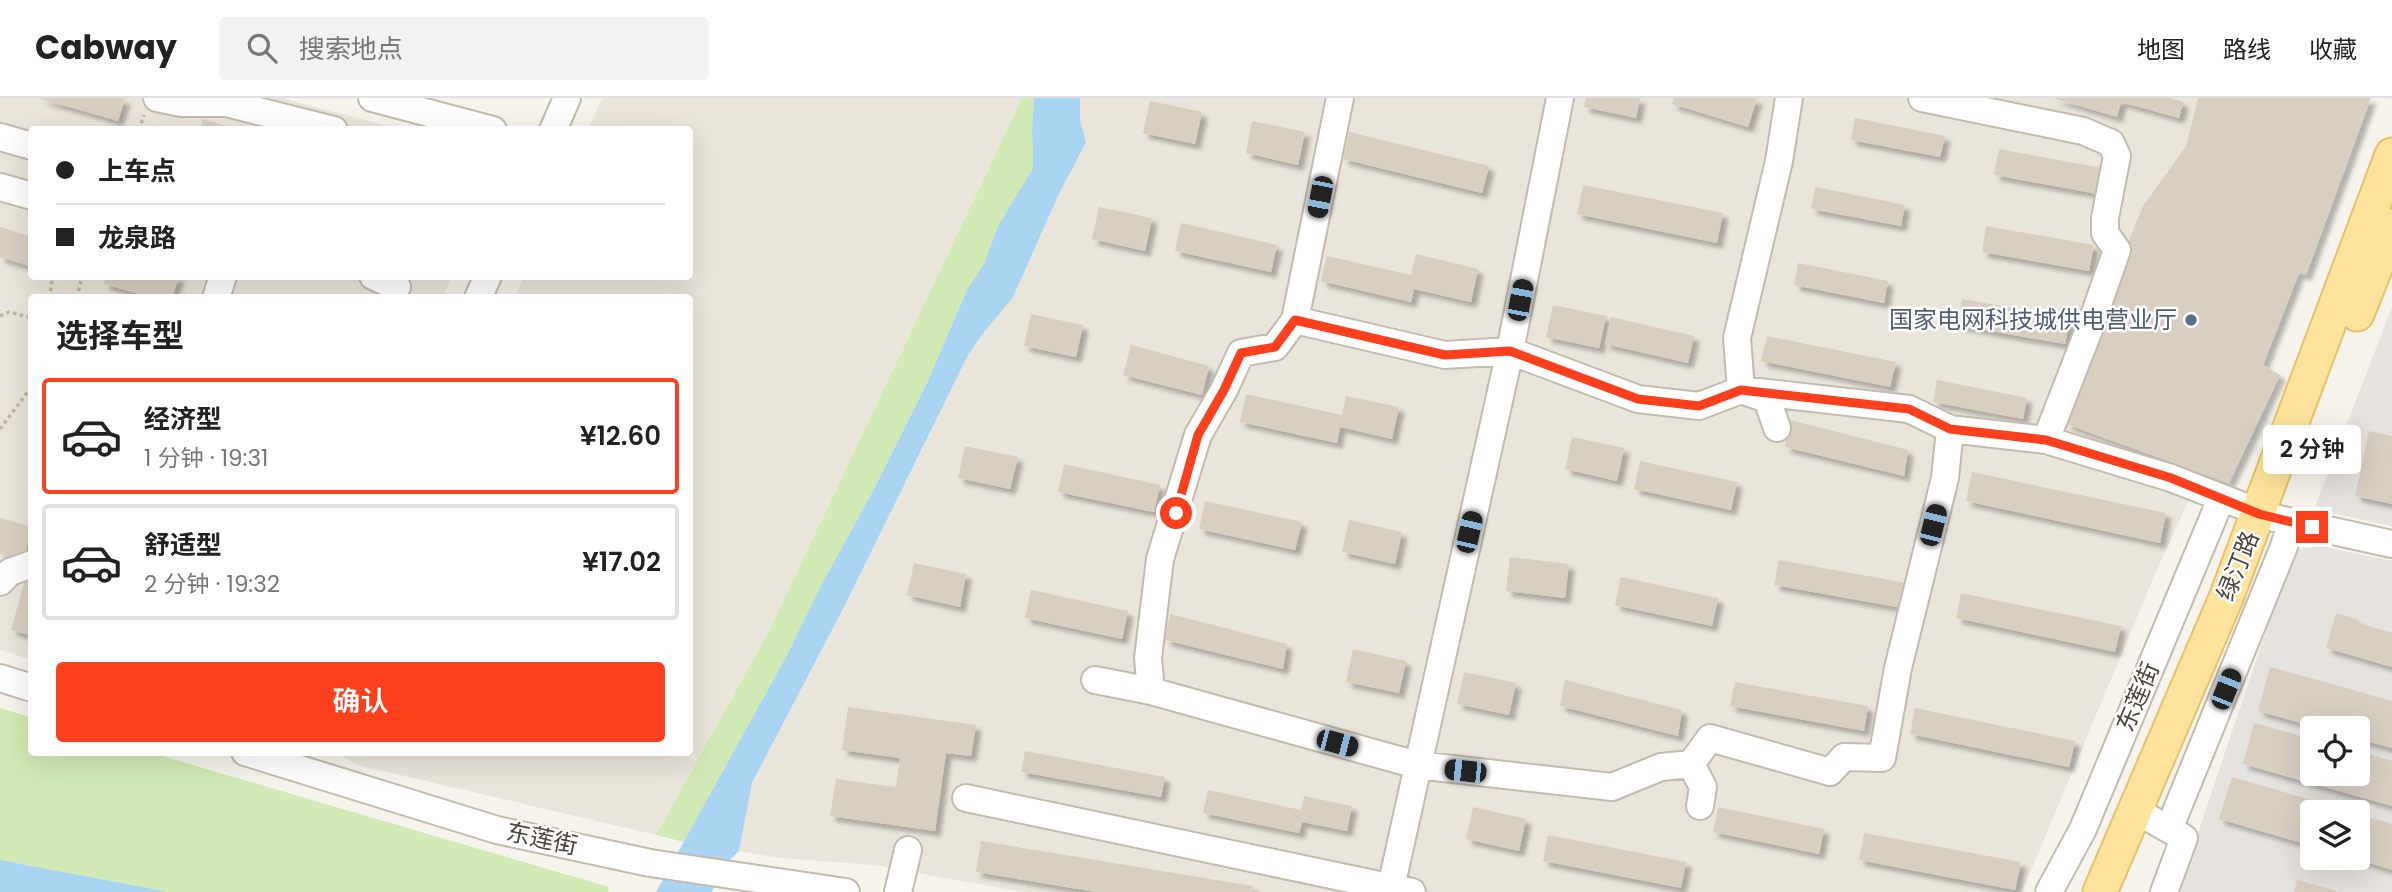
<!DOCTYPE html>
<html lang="zh">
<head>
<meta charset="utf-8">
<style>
	:root { --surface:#fff; --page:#f2f2f2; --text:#222; --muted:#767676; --line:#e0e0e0; --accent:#fc3f1d }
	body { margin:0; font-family:Poppins,"Noto Sans SC",sans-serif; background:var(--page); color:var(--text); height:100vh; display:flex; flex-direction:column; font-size:26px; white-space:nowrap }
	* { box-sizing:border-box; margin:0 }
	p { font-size:23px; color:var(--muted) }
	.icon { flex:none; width:38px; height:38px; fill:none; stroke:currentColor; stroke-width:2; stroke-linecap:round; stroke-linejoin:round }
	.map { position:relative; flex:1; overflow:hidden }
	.side { position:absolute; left:28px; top:196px; width:665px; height:462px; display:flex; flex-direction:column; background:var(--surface); border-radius:7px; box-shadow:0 7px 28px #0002 }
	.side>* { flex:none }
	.hud { position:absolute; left:28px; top:28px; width:665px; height:154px; border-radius:7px; box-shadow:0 7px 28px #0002; display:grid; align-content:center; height:154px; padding:0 28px; background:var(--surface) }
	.buttons { position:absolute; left:2300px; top:618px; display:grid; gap:14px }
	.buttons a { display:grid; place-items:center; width:70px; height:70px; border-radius:7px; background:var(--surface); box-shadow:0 7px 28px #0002; font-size:35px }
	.end { position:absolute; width:32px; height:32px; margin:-16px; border:9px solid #fc3f1d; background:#fff; box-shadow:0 0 0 4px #fff }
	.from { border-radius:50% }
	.bubble { position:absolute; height:49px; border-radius:7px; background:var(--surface); box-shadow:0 7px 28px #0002; font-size:23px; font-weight:600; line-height:49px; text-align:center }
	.car { position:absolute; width:21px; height:42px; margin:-21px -10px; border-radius:9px; box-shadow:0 0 5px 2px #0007; background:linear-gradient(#222 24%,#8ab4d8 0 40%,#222 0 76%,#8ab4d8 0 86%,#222 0) }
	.hud b { display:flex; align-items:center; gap:24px; height:66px; font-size:26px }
	.hud b+b { border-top:2px solid var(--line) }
	.hud i { width:18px; height:18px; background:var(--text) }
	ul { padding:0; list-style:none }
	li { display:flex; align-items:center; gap:21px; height:116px; margin:0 14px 10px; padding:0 14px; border:4px solid var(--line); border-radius:7px }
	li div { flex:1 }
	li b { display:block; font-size:26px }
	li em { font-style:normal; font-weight:600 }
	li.active { border-color:var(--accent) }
	li>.icon { width:63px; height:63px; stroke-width:1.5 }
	h2 { padding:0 28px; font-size:32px; line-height:84px }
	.cta { display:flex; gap:14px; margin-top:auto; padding:14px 28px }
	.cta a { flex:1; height:80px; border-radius:7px; background:var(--accent); color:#fff; font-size:28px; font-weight:600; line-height:80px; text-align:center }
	header { display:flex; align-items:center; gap:42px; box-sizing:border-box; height:98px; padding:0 35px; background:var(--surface); border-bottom:2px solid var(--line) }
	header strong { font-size:33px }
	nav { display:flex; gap:38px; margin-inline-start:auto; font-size:24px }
	.search { width:490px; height:63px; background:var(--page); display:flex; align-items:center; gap:18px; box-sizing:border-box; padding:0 24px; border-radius:7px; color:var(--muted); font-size:26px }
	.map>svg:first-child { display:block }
	.residential { fill:#eae5da }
	.industrial { fill:#e6e2dd; fill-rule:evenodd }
	.green { fill:#d2eab5 }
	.water { fill:#a9d4f2 }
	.building { fill:#d8cfc1; filter:url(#shadow) }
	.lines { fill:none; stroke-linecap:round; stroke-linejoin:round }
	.minor-casing { stroke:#c2bbae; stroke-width:30 }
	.major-casing { stroke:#e6c16a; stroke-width:37 }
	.path { stroke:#c4b79f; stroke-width:3.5; stroke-dasharray:3.5 3.5; stroke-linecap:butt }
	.minor { stroke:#fff; stroke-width:26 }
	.major { stroke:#ffe39c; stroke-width:33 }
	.route { stroke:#fc3f1d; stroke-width:9 }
	.service-dot { fill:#5c6f8a; stroke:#fff; stroke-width:2.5 }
	.labels { text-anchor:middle; stroke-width:5; stroke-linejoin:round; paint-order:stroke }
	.service-label { font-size:24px; fill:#4e5e75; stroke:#fff; text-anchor:end }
	.street-label { font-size:24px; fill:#4b4439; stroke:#fff }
</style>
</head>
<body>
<header>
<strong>Cabway</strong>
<div class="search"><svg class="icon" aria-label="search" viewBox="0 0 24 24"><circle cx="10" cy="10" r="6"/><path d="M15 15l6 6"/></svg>搜索地点</div>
<nav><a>地图</a><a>路线</a><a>收藏</a></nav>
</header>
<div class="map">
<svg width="2392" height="794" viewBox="0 0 2392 794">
	<defs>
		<filter id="shadow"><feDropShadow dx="5.5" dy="5.5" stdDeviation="2" flood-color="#0004"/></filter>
	</defs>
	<rect width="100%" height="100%" fill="#f6f3ec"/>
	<path class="residential" d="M0,0H281L399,31L32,32V178L452,179L443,199L32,200L31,562L0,552Z
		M602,0H1022L769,533L656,737L358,667L337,655L690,654V200L515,199L524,179L690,178V32L588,31Z
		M1080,0H2198L2186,48L2143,108L2066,326L2201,375L2156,474L2022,794H1022L874,767L780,760L739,753L752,685L845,507L967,259L981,238L1013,199L1058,98L1086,44L1080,22Z"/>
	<path class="industrial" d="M2392,209V428L2314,411Z
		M2316,447L2392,463V794H2178L2293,453ZM2312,630H2357V676H2312ZM2312,714H2357V760H2312Z"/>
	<path class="green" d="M1022,0H1034L1032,30L1033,70L998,128L984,166L967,192L927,285L873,393L823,484L786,559L684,744L656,737L769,533Z
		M0,610L31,619L32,654L152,655L609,789L608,794H169L0,762Z"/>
	<path class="water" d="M1034,0H1080V22L1086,44L1058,98L1013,199L981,238L967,259L845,507L752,685L739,753L721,770L712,794H656L786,559L823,484L873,393L927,285L967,192L984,166L998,128L1033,70L1032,30Z
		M0,762L169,794H0Z"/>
	<path class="building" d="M38,0H125L118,23Z
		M1586,0H1640L1636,20L1584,9Z
		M1674,0H1757L1748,29L1672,6Z
		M2053,0H2170L2183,4L2179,20L2121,4L2117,19Z
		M2198,0H2371L2306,177L2299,175L2263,267L2280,277L2229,385L2066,326L2121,162L2143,108L2186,48Z
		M1150,3L1202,14L1195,46L1143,35Z
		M1855,20L1945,38L1940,59L1851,42Z
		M203,21L237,31V32H200Z
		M1252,23L1305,34L1298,67L1246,55Z
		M1349,34L1489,68L1482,95L1343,61Z
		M1999,51L2107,71L2103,97L1994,77Z
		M1583,87L1723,115L1717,145L1577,116Z
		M1815,89L1905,107L1901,128L1811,111Z
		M1099,109L1152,120L1145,153L1092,141Z
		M1181,125L1277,147L1271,174L1175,153Z
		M1986,128L2094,147L2089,173L1982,154Z
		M0,129L32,139V169L0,159Z
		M1416,156L1478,171L1471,204L1414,191L1411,204L1321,183L1327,158L1411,177Z
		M1798,165L1888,183L1884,205L1794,187Z
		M106,178H179L172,200H153L104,186Z
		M1962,201L2070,220L2065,246L1957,227Z
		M1553,207L1606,218L1599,250L1546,239Z
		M1031,216L1083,227L1076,259L1024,248Z
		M1611,219L1694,238L1688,265L1605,246Z
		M1767,238L1896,264L1890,289L1761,263Z
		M1131,247L1209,268L1202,297L1123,277Z
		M1937,282L2027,300L2023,321L1933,304Z
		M1246,296L1342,317L1346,298L1399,309L1392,341L1340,329L1337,345L1240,324Z
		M1790,322L1908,352L1904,378L1785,349Z
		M2369,333L2392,338V406L2355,398Z
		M1572,339L1624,350L1617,383L1565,371Z
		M965,348L1018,359L1010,391L958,380Z
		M1640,363L1737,384L1731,412L1634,391Z
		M1064,366L1160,387L1154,414L1058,394Z
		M1972,374L2166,415L2160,445L1966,403Z
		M1205,403L1302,424L1295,452L1199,431Z
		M0,420L32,429L23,463L0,456Z
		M1349,422L1402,434L1395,466L1342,454Z
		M1510,459L1569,466L1565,500L1506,493Z
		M1779,462L1912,486L1908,511L1774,487Z
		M914,465L966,476L960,509L907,497Z
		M1621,479L1718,500L1712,528L1615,507Z
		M25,482L32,484V538L11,532Z
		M1031,492L1128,513L1122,541L1025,520Z
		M1961,495L2121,528L2115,554L1956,520Z
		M2336,515L2358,522V525L2392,535V569L2326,550Z
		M1170,516L1287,546L1283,571L1165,542Z
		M1353,551L1406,563L1399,595L1346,584Z
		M2270,569L2392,603V650L2357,641V630H2319L2258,613Z
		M1464,574L1516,585L1509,617L1457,606Z
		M1565,582L1682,612L1678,638L1560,608Z
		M1735,584L1868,608L1864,633L1730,608Z
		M848,609L976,627L971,658L946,655L935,733L830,718L836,681L896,689L900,660L842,652Z
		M1915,610L2075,643L2069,669L1910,636Z
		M2254,625L2312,641V676H2357V653L2392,663V708L2243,666Z
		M1025,653L1165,679L1161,699L1021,674Z
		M2232,679L2349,713V714H2312V748L2219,721Z
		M1208,692L1301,712L1304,698L1352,708L1347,733L1302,724L1299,735L1203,715Z
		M1473,709L1526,721L1519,753L1466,741Z
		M1718,709L1824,731L1819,756L1713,734Z
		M2357,716L2392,726V772L2357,761Z
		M1864,735L2021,764L2015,792L1859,762Z
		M1548,737L1686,764L1681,790L1543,763Z
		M981,743L1253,788L1252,794H1096L976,774Z
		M2297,782L2337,793V794H2294Z"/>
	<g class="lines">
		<defs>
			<path id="minor" d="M157,0L181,5H226L334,32
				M372,0L493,32
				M1922,0L2083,33L2111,45L2117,58L2105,120V135L2117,152L2090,229L2046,342
				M553,32L567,0
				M0,39L32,48
				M0,89L32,98
				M373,178L397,189
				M216,200L223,178
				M478,200L488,178
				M1295,222L1275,249L1241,255L1224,292L1198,337L1160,461L1148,560L1151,593L1417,667L1612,689L1661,669L1691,666L1710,640L1830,674L1844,659L1882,660L1898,570L1945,380L1950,331L1909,311L1741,292L1699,308L1638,301L1510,253L1445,257L1295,222L1340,0
				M1777,330L1767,301L1741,292L1737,240L1779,63L1789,0
				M1950,331L2046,342L2171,380L2274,420L2392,446
				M0,484L10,474L32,466
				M0,580L32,590
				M1095,582L1151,593
				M245,654L497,732L650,765L846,794
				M1691,666L1703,689L1700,708
				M966,700L1412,794
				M2149,720L2184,740L2164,794
				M2169,731L2283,451L2292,425
				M898,794L908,752
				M1390,794L1510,253L1560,0
				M2049,794L2083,731L2221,401"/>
			<path id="major" d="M2357,216L2392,128
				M2100,794L2226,500L2392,57"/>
		</defs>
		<use href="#minor" class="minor-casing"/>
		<use href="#major" class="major-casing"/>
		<path class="path" d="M139,32L144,17
			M49,200L53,178
			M77,200L82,178
			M0,218L9,214L32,220
			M0,331L32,288"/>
		<use href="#minor" class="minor"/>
		<use href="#major" class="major"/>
	</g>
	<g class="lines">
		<path class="route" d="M1176,415L1198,337L1224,292L1241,255L1275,249L1295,222L1445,257L1510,253L1638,301L1699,308L1741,292L1909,311L1950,331L2046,342L2171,380L2259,416L2312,429"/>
	</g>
	<circle class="service-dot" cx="2191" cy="222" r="7"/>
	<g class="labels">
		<g class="service-label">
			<text x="2177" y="230">国家电网科技城供电营业厅</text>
		</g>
		<g class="street-label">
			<text transform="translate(2238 468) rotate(-68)" y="8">绿汀路</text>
			<text transform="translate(2138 599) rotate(-67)" y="8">东莲街</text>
			<text transform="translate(542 741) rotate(12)" y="8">东莲街</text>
		</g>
	</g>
</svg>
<div class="buttons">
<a><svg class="icon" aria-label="locate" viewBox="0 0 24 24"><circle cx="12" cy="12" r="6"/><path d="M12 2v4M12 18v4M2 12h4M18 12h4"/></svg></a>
<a><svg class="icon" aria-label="layers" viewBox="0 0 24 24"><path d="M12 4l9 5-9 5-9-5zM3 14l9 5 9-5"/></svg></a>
</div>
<i class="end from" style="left:1176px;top:415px"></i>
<i class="end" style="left:2312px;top:429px"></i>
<div class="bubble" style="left:2263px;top:327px;width:98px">2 分钟</div>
<i class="car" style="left:1320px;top:99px;rotate:191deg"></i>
<i class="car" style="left:1520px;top:202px;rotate:11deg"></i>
<i class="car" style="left:1933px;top:427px;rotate:14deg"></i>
<i class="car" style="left:1469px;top:434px;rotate:13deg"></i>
<i class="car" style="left:2226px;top:591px;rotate:22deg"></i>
<i class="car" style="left:1337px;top:645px;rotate:105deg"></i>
<i class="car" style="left:1465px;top:673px;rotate:276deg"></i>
<div class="hud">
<b><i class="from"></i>上车点</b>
<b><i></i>龙泉路</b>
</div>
<section class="side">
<h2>选择车型</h2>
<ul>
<li class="active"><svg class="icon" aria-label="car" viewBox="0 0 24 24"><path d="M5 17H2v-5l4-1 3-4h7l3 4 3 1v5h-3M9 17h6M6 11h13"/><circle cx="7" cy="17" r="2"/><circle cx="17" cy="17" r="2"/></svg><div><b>经济型</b><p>1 分钟 · 19:31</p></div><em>¥12.60</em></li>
<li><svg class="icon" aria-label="car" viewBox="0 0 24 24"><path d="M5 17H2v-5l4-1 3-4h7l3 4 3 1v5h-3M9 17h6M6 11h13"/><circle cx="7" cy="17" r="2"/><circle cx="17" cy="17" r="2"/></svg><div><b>舒适型</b><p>2 分钟 · 19:32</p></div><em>¥17.02</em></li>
</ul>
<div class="cta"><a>确认</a></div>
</section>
</div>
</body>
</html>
